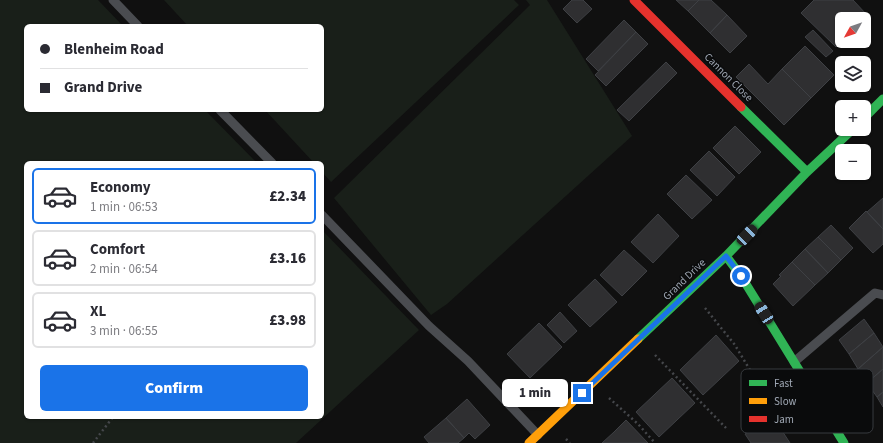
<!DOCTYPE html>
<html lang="en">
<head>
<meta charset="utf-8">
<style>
	:root { --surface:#fff; --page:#f2f2f3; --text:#2b2b33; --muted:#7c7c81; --line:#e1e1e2; --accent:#1a73e8 }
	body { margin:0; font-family:"Source Sans 3",sans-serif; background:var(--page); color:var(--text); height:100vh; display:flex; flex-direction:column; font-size:15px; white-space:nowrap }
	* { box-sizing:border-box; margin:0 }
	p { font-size:13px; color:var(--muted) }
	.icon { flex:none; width:22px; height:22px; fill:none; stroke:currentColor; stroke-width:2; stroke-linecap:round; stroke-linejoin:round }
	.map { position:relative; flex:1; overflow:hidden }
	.details { position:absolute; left:24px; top:161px; width:300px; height:258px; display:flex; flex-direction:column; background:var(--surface); border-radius:6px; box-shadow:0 1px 3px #0004 }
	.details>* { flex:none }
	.top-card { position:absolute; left:24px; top:24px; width:300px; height:88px; border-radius:6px; box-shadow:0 1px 3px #0004; display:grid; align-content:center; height:88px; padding:0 16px; background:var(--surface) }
	.needle { width:26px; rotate:230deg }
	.tools { position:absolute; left:835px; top:12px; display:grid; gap:8px }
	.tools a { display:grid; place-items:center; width:36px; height:36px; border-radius:6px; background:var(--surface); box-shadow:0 1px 3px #0004; font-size:20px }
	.end { position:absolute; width:18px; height:18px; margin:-9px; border:5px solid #1a73e8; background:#fff; box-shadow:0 0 0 2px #fff }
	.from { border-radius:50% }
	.bubble { position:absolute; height:28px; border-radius:6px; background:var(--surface); box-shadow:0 1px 3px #0004; font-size:13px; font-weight:800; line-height:28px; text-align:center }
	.car { position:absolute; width:12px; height:24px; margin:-12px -6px; border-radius:5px; box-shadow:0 0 3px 1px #0007; background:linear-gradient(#222 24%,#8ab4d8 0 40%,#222 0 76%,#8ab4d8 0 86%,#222 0) }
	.top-card b { display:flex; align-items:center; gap:14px; height:38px; font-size:15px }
	.top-card b+b { border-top:1px solid var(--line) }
	.top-card i { width:10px; height:10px; background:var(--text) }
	ul { padding:7px 0 0; list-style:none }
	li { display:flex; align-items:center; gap:12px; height:56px; margin:0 8px 6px; padding:0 8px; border:2px solid var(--line); border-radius:6px }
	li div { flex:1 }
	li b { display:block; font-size:15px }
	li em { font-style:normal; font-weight:800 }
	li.on { border-color:var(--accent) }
	li>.icon { width:36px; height:36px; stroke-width:1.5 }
	.button { display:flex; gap:8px; margin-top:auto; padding:8px 16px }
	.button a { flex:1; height:46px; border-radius:6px; background:var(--accent); color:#fff; font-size:16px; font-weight:800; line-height:46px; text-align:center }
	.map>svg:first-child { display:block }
	.green { fill:#191f19 }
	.building { fill:#2f2f31; stroke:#3e4044 }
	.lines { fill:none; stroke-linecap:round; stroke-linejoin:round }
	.path { stroke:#45474b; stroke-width:2.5; stroke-dasharray:2 3; stroke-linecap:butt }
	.lane { stroke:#4a4c50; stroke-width:9 }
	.fast { stroke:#30b455; stroke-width:9 }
	.slow { stroke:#ff9f0a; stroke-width:9 }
	.jam { stroke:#e5322d; stroke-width:9 }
	.route { stroke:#1a73e8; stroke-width:5 }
	.labels { text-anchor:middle; stroke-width:3; stroke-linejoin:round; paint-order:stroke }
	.street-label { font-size:11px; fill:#9fa7b3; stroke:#0a0b0c }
	.key { fill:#0a0b0c; stroke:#373a3e; stroke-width:1 }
	.key-label { font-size:11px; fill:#9fa7b3 }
</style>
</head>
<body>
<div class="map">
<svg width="883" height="443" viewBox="0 0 883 443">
	<rect width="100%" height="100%" fill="#101010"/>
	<path class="green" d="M0,0H98L123,26H26V110H205L257,163H26V417H322V230L419,330L296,443H0Z
		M164,0H514L519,5L331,182L322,172V163H314L265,110H322V26H188Z
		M526,0H547L632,136L447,304L431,315L334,198L530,5Z"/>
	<path class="building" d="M572,0H583L592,9L577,23L563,9Z
		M676,0H699L688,11Z
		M699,0H711L727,15L710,33L688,11Z
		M814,0H853L867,15L863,19H842V40L836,47L801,13Z
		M727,15L747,36L730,53L710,33Z
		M624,20L636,32L598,71L586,59Z
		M813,30L833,51L826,57L805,37Z
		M636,32L648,44L606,86L595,75Z
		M805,46L834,75L811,98L782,69Z
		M666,62L677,73L629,121L617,110Z
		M749,64L768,84L782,69L811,98L784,125L736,77Z
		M735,126L761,152L739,174L713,148Z
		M709,151L735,177L717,196L690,170Z
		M686,175L712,200L692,219L667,194Z
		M883,198V229L867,212Z
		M866,211L883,229V244L873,253L849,228Z
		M658,214L679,236L653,263L631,242Z
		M831,225L853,248L841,260L818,237Z
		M818,237L841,260L828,273L805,249Z
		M805,249L828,273L815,285L792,262Z
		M624,250L647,271L622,296L600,275Z
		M792,262L815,285L793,306L773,284L781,276L779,275Z
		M595,279L617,302L590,327L568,305Z
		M560,312L577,331L564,343L547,325Z
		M864,319L874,333L849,354L839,340Z
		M539,323L562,347L530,378L507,354Z
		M874,333L883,347L858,369L849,354Z
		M716,335L739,361L703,395L680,370Z
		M883,347V369L867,383L858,369Z
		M883,369V392L877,397L867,383Z
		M672,378L695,403L659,437L636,412Z
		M883,392V407L877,397Z
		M467,399L490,425L475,439L469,433L464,438L446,418Z
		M773,417L790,443H751L745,434Z
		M446,418L464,438L458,443H429L424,437Z
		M626,420L648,443H602L614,432Z"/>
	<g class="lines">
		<path class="path" d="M705,308L735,345L769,402
			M655,355L726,428
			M609,398L638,424L655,443
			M566,439L570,443
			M93,443L113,417"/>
		<path class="lane" d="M113,0L138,26
			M220,110L272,163
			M322,215L429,326L468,361L538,435
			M794,362L875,293L883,295"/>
		<path class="fast" d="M741,107L807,172
			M864,118L883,99
			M726,256L741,276L844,443
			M638,339L726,256L807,172L853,129"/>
		<path class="slow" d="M529,443L638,339"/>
		<path class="jam" d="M634,0L741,107"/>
	</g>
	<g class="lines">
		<path class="route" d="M582,393L726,256L741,276"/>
	</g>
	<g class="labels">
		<g class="street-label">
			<text transform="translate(729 77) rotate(45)" y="4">Cannon Close</text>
			<text transform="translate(684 279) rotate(-44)" y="4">Grand Drive</text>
		</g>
	</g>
	<rect x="741" y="369" width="132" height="64" rx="6" class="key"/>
	<rect x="749" y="380" width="18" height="6" fill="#30b455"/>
	<rect x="749" y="398" width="18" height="6" fill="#ff9f0a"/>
	<rect x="749" y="416" width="18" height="6" fill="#e5322d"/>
	<g class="key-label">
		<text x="774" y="387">Fast</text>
		<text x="774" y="405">Slow</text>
		<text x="774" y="423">Jam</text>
	</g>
</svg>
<div class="tools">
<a><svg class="needle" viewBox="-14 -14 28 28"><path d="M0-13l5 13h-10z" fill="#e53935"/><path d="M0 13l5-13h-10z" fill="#7c7c81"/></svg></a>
<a><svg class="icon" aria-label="layers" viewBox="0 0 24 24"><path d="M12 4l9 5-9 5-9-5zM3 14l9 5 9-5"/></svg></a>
<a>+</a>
<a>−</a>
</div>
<i class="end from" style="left:741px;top:276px"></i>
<i class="end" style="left:582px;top:393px"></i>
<div class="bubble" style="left:502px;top:379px;width:66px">1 min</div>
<i class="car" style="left:747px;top:235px;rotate:44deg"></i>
<i class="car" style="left:764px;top:313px;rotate:328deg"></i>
<div class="top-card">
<b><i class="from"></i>Blenheim Road</b>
<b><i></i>Grand Drive</b>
</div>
<section class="details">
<ul>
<li class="on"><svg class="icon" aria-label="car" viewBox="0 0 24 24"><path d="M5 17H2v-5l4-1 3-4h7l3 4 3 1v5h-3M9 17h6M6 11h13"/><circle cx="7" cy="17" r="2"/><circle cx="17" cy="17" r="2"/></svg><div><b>Economy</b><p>1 min · 06:53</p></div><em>£2.34</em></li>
<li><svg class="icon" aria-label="car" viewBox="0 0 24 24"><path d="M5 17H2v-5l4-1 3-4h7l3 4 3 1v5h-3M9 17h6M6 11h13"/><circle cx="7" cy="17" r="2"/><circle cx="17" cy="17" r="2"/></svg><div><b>Comfort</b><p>2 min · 06:54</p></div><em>£3.16</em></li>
<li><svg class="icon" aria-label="car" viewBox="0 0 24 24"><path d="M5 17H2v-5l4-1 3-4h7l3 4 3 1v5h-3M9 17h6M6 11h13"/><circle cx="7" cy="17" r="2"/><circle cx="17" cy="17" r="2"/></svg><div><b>XL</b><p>3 min · 06:55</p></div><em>£3.98</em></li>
</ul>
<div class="button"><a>Confirm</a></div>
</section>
</div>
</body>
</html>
